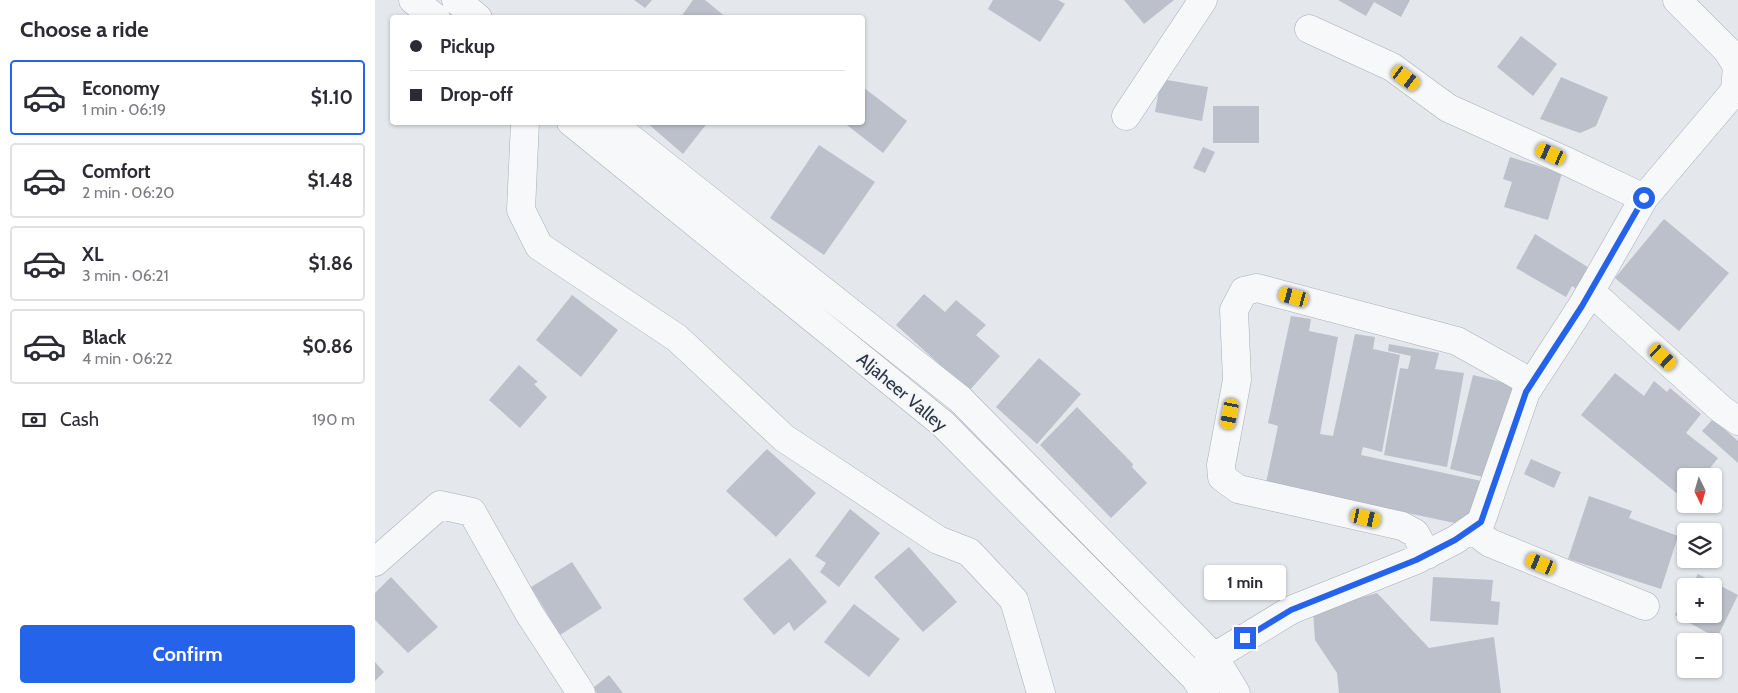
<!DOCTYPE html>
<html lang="en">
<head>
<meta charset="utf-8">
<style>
	:root { --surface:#fff; --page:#f7f7f7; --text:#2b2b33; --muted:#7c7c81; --line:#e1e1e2; --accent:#2563eb }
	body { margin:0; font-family:Cabin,sans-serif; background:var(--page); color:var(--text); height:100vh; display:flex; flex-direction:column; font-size:19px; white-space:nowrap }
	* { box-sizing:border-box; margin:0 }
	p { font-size:16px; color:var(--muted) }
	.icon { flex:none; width:28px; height:28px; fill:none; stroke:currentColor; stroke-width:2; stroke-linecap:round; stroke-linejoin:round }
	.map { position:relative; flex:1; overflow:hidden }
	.side { display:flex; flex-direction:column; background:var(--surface); width:375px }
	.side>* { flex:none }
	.guide { position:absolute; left:15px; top:15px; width:475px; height:110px; border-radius:5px; box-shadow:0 1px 4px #0004; display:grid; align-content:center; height:110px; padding:0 20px; background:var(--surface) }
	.needle { width:32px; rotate:175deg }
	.buttons { position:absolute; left:1302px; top:468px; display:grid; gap:10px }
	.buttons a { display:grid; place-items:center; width:45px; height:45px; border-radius:5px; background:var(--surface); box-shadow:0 1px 4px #0004; font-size:25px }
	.end { position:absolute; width:22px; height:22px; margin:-11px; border:6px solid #2563eb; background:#fff; box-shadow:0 0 0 2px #fff }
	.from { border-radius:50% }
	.bubble { position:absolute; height:35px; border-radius:5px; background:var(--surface); box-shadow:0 1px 4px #0004; font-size:16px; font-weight:700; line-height:35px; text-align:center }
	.car { position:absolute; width:15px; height:30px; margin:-15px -8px; border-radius:6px; box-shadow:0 0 4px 1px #0007; background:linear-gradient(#f5c518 24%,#345 0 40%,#f5c518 0 76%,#345 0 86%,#f5c518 0) }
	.guide b { display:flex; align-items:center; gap:18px; height:48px; font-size:19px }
	.guide b+b { border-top:1px solid var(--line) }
	.guide i { width:12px; height:12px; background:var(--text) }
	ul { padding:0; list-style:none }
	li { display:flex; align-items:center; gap:15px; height:75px; margin:0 10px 8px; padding:0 10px; border:2px solid var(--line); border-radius:5px }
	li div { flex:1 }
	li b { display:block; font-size:19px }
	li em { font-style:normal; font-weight:700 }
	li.current { border-color:var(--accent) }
	li>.icon { width:45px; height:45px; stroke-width:1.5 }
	h2 { padding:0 20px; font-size:22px; line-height:60px }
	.pay { display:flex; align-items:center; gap:12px; height:55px; padding:0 20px; font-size:19px }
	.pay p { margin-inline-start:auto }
	.action { display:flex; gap:10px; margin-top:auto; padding:10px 20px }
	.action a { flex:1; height:58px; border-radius:5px; background:var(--accent); color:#fff; font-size:20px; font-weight:700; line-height:58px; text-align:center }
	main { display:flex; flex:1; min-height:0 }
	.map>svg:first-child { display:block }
	.building { fill:#bbc0ca }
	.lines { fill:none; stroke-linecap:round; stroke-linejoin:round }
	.minor-casing { stroke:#a9aeb7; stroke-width:29 }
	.minor { stroke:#f7f8fa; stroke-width:28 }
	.route { stroke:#2563eb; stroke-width:6 }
	.labels { text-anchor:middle; stroke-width:4.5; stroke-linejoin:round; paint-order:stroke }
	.street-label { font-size:18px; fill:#2b3445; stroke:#f4f6f9 }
</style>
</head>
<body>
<main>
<section class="side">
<h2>Choose a ride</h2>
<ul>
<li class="current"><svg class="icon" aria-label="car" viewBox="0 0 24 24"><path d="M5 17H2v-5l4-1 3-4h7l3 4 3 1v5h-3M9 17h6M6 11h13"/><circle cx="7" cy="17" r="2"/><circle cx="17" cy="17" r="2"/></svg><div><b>Economy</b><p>1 min · 06:19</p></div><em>$1.10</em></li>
<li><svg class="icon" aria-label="car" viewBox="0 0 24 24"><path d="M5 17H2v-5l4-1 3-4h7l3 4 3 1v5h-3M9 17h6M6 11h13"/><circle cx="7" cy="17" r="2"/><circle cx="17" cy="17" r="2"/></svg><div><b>Comfort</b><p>2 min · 06:20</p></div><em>$1.48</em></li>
<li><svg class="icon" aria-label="car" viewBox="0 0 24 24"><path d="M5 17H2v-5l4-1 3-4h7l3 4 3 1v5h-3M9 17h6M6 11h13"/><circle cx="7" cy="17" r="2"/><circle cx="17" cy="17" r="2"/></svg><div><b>XL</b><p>3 min · 06:21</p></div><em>$1.86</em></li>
<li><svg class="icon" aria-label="car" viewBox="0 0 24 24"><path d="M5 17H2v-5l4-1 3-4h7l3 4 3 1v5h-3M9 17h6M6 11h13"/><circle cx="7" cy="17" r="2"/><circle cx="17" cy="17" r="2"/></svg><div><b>Black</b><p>4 min · 06:22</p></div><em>$0.86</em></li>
</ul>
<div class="pay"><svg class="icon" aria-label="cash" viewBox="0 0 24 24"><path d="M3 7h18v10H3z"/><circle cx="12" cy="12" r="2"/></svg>Cash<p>190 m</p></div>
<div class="action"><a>Confirm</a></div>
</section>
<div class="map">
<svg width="1363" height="693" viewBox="0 0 1363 693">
	<rect width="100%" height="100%" fill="#e4e7ec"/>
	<path class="building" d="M259,0H277L270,8Z
		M318,0H330L352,18H305Z
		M618,0H683L690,4L665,42L613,9Z
		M749,0H799L769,24Z
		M963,0H1035L1026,17L999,2L991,16Z
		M1146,36L1182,64L1158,96L1122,67Z
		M1186,77L1233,97L1221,126L1205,133L1165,119Z
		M786,79L833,87L827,121L780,112Z
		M488,87L532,121L508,153L468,122H488Z
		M838,106H884V143H838Z
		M271,122H333L308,154Z
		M444,145L500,182L449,255L395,218Z
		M828,147L840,152L830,173L818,168Z
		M1135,157L1187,173L1173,220L1129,207L1137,182L1128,179Z
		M1289,219L1354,273L1304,331L1240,278Z
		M1160,234L1219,271L1206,292L1197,286L1191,297L1141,268Z
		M549,294L570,312L581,300L611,325L601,335L625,356L594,391L521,325Z
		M197,295L243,330L206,377L161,340Z
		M916,316L936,319L934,331L963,337L945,434L958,436L980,334L1000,337L998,349L1025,355L1007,452L988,447L986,455L1111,482L1089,525L891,483L903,426L893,423Z
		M1014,344L1064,353L1060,369L1089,373L1072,467L1009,455L1025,368L1033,369L1036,356L1013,351Z
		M664,358L706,394L662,444L621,407Z
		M144,365L163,382L159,384L172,397L145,428L114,400Z
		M1240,373L1269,396L1279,381L1292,392L1295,388L1326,414L1311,433L1343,458L1329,476H1311V498L1310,500L1206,415Z
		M1098,375L1139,385L1116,479L1075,469Z
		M702,407L758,464L757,467L772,483L736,518L665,445Z
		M1338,419L1363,441V463L1327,431Z
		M392,449L441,493L401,537L351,491Z
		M1156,459L1186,472L1179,488L1149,474Z
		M1214,496L1257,511L1254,518L1303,536L1286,589L1193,559Z
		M475,509L505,533L464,587L445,572L451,563L440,556Z
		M534,547L582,602L548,632L499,577Z
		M415,558L452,602L419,631L414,622L399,635L368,599Z
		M197,562L227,608L185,635L156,587Z
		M1323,574L1363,595L1342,638L1300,615L1311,595V614H1339V586H1316Z
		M16,577L63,627L33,653L0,620V593Z
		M1058,577L1118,580L1116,601L1125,602L1123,625L1055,621Z
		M1002,593L1054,648L1119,637L1126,693H964L962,673L940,640L938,611Z
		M479,604L525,639L494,677L449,642Z
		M0,662L9,672L0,681Z
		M234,675L248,693H222L218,688Z"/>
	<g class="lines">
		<defs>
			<path id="minor" d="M38,0L61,18
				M81,0L103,18
				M1302,0L1352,50L1362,66L1360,90
				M934,29L1017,67L1073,108L1193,162L1269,198
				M751,116L828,0
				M150,122L146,210L164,246L302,338L409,438L563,540L594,552L639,600L666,693
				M196,122L568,424L820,678L830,693
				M235,122L585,399L839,657L861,693
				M1216,292L1346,409L1363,421
				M1096,529L1115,543L1270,606
				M1052,555L1040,533L1027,526L863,489L847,477L846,465L862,380L859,310L869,291L882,288L1082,341L1157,383
				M0,562L65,505L97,512L154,613L206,693
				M828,669L839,657L916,610L1041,560L1080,540L1106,522L1151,392L1207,306L1269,198L1363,87"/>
		</defs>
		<use href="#minor" class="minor-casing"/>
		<use href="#minor" class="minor"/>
	</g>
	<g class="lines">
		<path class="route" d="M870,638L916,610L1041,560L1080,540L1106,522L1151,392L1207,306L1269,198"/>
	</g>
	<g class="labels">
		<g class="street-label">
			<text transform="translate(527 392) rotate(40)" y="6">Aljaheer Valley</text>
		</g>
	</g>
</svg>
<div class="buttons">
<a><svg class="needle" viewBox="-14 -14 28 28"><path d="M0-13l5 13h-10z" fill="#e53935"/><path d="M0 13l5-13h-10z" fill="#7c7c81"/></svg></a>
<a><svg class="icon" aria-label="layers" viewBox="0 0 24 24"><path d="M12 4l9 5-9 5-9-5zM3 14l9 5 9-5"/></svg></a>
<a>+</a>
<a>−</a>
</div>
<i class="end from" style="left:1269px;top:198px"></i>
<i class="end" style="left:870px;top:638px"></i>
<div class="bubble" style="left:829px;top:565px;width:82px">1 min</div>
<i class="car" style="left:1031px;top:78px;rotate:126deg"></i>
<i class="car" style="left:1176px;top:154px;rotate:294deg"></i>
<i class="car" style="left:919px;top:297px;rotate:285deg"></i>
<i class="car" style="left:1288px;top:357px;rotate:132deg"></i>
<i class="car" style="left:855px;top:414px;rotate:191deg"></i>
<i class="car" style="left:991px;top:518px;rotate:103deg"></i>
<i class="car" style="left:1166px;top:564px;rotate:292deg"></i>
<div class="guide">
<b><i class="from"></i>Pickup</b>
<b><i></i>Drop-off</b>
</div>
</div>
</main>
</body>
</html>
